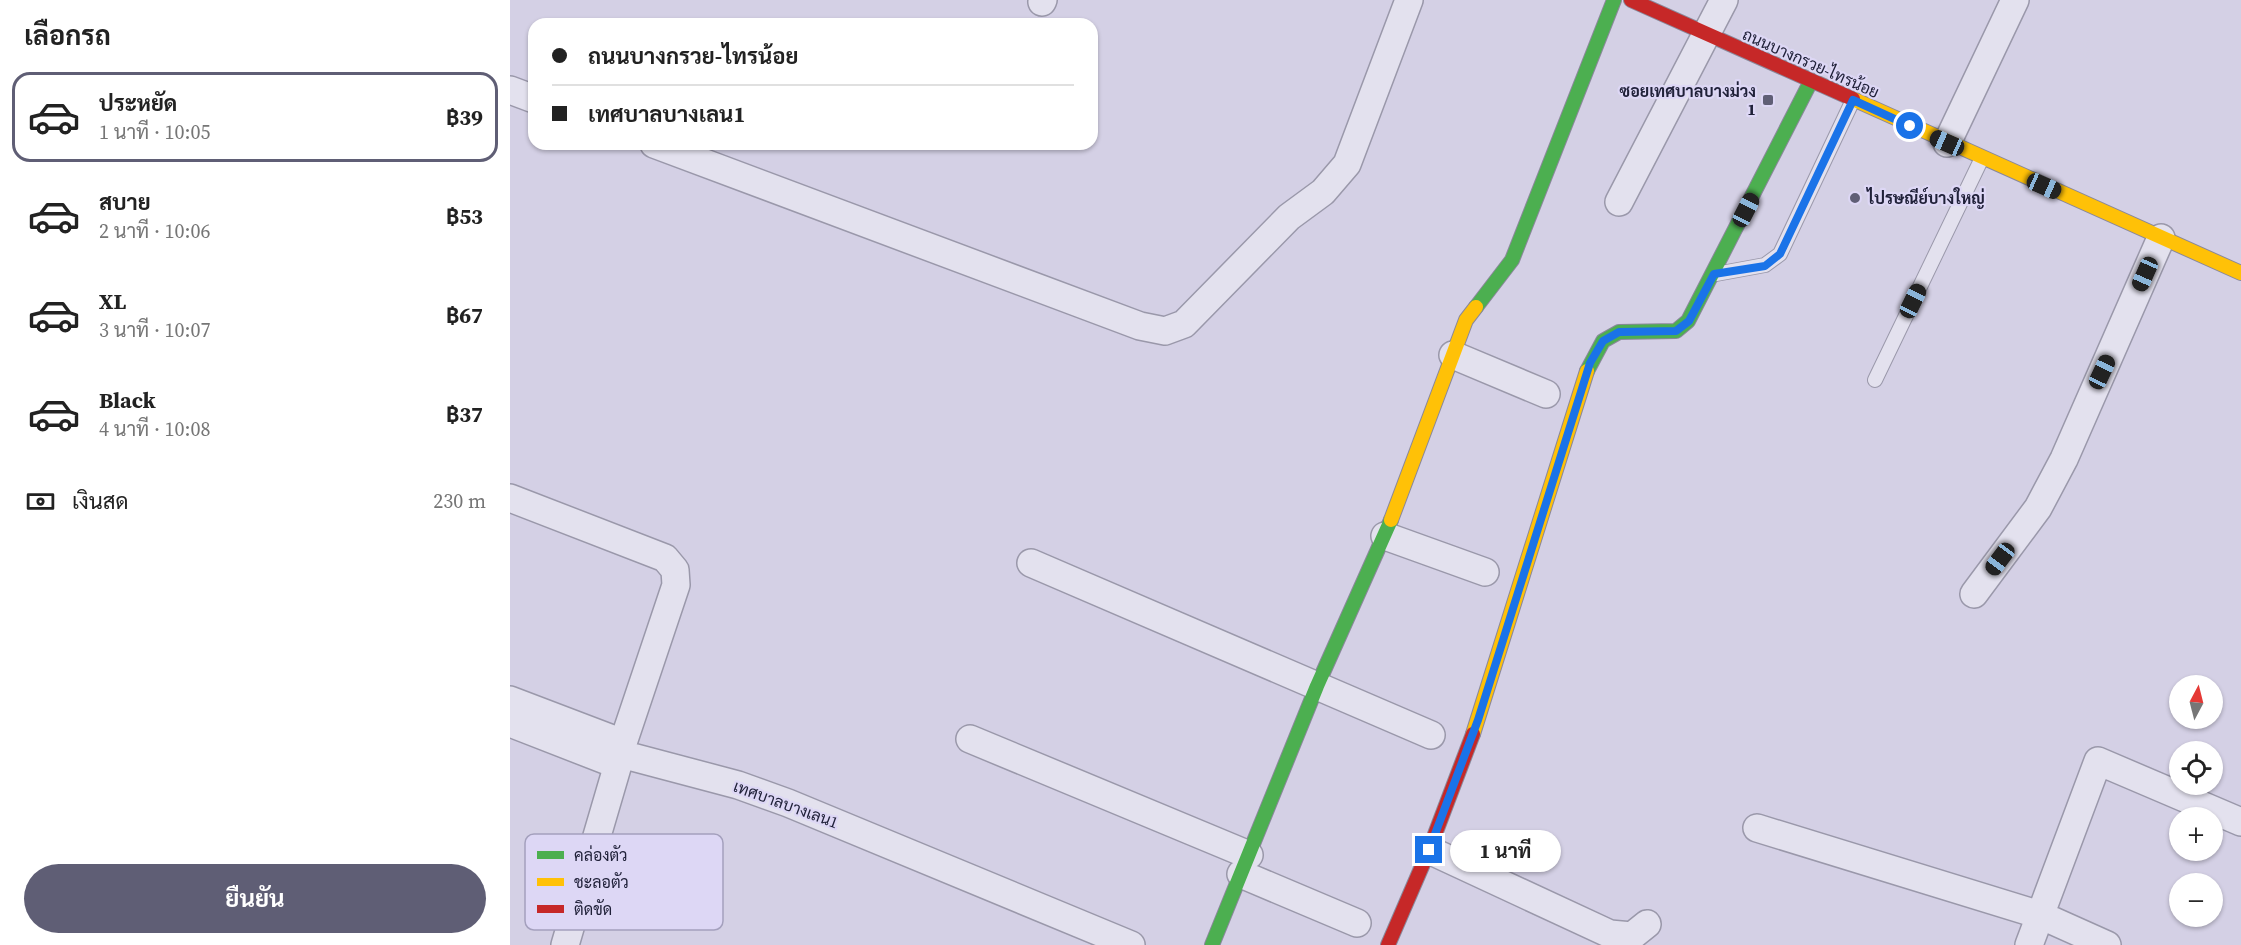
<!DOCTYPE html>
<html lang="th">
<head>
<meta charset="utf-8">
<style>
	:root { --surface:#fff; --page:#f2f2f2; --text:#222; --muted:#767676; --line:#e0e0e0; --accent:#5f5e75 }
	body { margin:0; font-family:"Source Serif 4",Sarabun,serif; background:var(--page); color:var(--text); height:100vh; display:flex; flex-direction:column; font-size:22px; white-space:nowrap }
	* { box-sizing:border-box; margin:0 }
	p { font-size:20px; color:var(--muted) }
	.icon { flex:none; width:33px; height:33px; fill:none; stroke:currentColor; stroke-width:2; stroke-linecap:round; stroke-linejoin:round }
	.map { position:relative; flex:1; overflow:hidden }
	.side { display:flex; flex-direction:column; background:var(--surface); width:510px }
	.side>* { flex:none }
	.hud { position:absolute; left:18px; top:18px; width:570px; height:132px; border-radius:18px; box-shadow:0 2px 4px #0004; display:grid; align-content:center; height:132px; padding:0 24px; background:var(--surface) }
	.needle { width:39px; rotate:7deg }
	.tools { position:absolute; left:1659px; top:675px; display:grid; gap:12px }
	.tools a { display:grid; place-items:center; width:54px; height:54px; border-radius:50%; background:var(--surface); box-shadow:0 2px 4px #0004; font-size:30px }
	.end { position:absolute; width:27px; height:27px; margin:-14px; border:8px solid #1a73e8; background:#fff; box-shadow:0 0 0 3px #fff }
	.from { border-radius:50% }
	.bubble { position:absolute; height:42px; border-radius:21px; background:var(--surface); box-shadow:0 2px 4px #0004; font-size:20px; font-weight:700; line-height:42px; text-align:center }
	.car { position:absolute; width:18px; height:36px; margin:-18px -9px; border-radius:8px; box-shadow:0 0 4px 2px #0007; background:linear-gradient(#222 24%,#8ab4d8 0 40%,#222 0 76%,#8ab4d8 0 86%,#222 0) }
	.hud b { display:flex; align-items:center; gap:21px; height:57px; font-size:22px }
	.hud b+b { border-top:2px solid var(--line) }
	.hud i { width:15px; height:15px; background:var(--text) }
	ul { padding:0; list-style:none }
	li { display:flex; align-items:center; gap:18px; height:90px; margin:0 12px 9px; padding:0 12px; border:3px solid transparent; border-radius:18px }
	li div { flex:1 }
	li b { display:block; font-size:22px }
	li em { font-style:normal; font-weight:700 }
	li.current { border-color:var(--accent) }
	li>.icon { width:54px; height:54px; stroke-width:1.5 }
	h2 { padding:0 24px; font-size:27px; line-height:72px }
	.pay { display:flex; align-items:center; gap:15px; height:66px; padding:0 24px; font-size:22px }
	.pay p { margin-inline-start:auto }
	.button { display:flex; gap:12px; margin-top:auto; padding:12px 24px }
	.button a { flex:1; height:69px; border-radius:36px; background:var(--accent); color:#fff; font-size:24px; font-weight:700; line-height:69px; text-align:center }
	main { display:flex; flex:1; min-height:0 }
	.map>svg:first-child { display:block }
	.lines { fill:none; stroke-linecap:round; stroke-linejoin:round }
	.lane-casing { stroke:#9a98aa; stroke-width:16 }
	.street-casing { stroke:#9a98aa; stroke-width:30 }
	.fast-casing { stroke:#8a889a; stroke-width:16 }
	.slow-casing { stroke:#8a889a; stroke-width:16 }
	.jam-casing { stroke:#8a889a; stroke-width:16 }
	.lane { stroke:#e3e1ee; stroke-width:14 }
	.street { stroke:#e3e1ee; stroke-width:27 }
	.fast { stroke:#4caf50; stroke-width:14 }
	.slow { stroke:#ffc107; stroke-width:14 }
	.jam { stroke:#c62828; stroke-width:14 }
	.route { stroke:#1a73e8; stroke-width:8 }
	.poi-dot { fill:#5f5e75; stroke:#ddd7f5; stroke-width:2 }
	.labels { text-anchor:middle; stroke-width:4.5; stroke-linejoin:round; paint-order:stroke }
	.street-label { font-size:16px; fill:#202139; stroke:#ddd7f5 }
	.poi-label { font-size:16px; font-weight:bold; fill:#202139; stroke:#ddd7f5; text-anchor:end }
	.key { fill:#ddd7f5; stroke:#a4a0bd; stroke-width:1.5 }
	.key-label { font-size:16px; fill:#202139 }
</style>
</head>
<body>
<main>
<section class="side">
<h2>เลือกรถ</h2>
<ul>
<li class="current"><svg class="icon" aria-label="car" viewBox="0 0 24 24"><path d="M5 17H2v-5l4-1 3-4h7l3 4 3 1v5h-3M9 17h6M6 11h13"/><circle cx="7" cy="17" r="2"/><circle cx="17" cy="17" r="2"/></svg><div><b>ประหยัด</b><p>1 นาที · 10:05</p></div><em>฿39</em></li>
<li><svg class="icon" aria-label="car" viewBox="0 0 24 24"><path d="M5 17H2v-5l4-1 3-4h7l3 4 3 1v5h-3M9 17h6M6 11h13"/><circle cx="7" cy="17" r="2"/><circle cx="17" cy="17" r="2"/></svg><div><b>สบาย</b><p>2 นาที · 10:06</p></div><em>฿53</em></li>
<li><svg class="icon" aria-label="car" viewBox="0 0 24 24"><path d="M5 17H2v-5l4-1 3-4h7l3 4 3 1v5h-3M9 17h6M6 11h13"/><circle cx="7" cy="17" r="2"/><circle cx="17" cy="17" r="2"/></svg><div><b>XL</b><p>3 นาที · 10:07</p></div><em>฿67</em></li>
<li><svg class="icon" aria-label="car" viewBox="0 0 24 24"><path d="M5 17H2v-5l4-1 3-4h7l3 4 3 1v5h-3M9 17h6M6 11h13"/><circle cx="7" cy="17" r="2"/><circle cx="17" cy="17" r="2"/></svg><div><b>Black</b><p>4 นาที · 10:08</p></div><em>฿37</em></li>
</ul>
<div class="pay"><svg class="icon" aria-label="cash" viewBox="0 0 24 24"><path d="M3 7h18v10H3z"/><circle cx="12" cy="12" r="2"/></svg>เงินสด<p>230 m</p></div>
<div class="button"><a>ยืนยัน</a></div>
</section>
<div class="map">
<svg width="1731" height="945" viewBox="0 0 1731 945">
	<rect width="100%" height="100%" fill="#d4d0e5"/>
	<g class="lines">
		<defs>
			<path id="lane" d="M1206,274L1255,265L1270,254L1343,100
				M1365,380L1472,158"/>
			<path id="street" d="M532,2L533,0
				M0,90L24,99
				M1437,143L1505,0
				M144,144L630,326L655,331L674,324L779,217L813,192L837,164L899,0
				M1109,202L1214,0
				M943,355L1036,394
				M0,498L155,558L165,570L166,585L113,743
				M875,536L975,572
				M521,563L921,735
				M1464,594L1528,508L1554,459L1651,238
				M0,700L113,743L111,754
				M0,723L108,765
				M460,739L739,855
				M1247,828L1530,915L1597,945
				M919,850L1100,934L1122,936L1137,924
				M731,874L847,923
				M55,945L111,754L228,785L278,803L621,945
				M1519,945L1588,761L1731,822"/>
			<path id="fast" d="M966,307L1002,260L1104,0
				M1077,371L1093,341L1109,332L1166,331L1178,321L1301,81
				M702,945L807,686L881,520"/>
			<path id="slow" d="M1343,99L1731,273
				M881,520L956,320L966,307
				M963,734L1077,371"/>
			<path id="jam" d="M1121,0L1343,99
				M878,945L919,850L963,734"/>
		</defs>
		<use href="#lane" class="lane-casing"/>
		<use href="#street" class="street-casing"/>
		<use href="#fast" class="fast-casing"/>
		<use href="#slow" class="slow-casing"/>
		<use href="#jam" class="jam-casing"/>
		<use href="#lane" class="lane"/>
		<use href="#street" class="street"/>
		<use href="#fast" class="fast"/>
		<use href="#slow" class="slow"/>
		<use href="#jam" class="jam"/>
	</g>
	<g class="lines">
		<path class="route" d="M919,850L968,720L1080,363L1093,341L1109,332L1166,331L1179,321L1204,274L1255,266L1270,254L1343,100L1400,126"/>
	</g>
	<g class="poi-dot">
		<rect x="1252" y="94" width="12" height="12" rx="3"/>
		<circle cx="1345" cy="198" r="6"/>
	</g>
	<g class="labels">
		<g class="street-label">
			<text transform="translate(1301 63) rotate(24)" y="6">ถนนบางกรวย-ไทรน้อย</text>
			<text transform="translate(276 804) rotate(20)" y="6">เทศบาลบางเลน1</text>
		</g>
		<g class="poi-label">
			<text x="1246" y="97">ซอยเทศบาลบางม่วง<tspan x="1246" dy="18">1</tspan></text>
			<text x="1357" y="204" text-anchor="start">ไปรษณีย์บางใหญ่</text>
		</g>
	</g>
	<rect x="15" y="834" width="198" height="96" rx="9" class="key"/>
	<rect x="27" y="851" width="27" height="8" fill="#4caf50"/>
	<rect x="27" y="878" width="27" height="8" fill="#ffc107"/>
	<rect x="27" y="905" width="27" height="8" fill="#c62828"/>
	<g class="key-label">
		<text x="64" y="861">คล่องตัว</text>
		<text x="64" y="888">ชะลอตัว</text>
		<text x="64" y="915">ติดขัด</text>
	</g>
</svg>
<div class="tools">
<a><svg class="needle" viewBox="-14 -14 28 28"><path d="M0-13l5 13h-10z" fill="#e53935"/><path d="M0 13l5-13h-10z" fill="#767676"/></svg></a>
<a><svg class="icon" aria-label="locate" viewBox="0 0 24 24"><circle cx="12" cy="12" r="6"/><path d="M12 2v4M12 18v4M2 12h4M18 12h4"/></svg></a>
<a>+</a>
<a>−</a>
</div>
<i class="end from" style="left:1400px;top:126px"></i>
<i class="end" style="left:919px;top:850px"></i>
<div class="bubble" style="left:940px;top:830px;width:111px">1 นาที</div>
<i class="car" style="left:1437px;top:143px;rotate:294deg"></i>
<i class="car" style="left:1534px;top:186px;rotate:114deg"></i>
<i class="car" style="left:1236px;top:210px;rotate:27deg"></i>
<i class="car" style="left:1635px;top:274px;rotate:204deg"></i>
<i class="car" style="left:1403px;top:301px;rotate:26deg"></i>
<i class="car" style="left:1592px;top:372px;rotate:25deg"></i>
<i class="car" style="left:1490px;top:559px;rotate:217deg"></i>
<div class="hud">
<b><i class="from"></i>ถนนบางกรวย-ไทรน้อย</b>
<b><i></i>เทศบาลบางเลน1</b>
</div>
</div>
</main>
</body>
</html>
